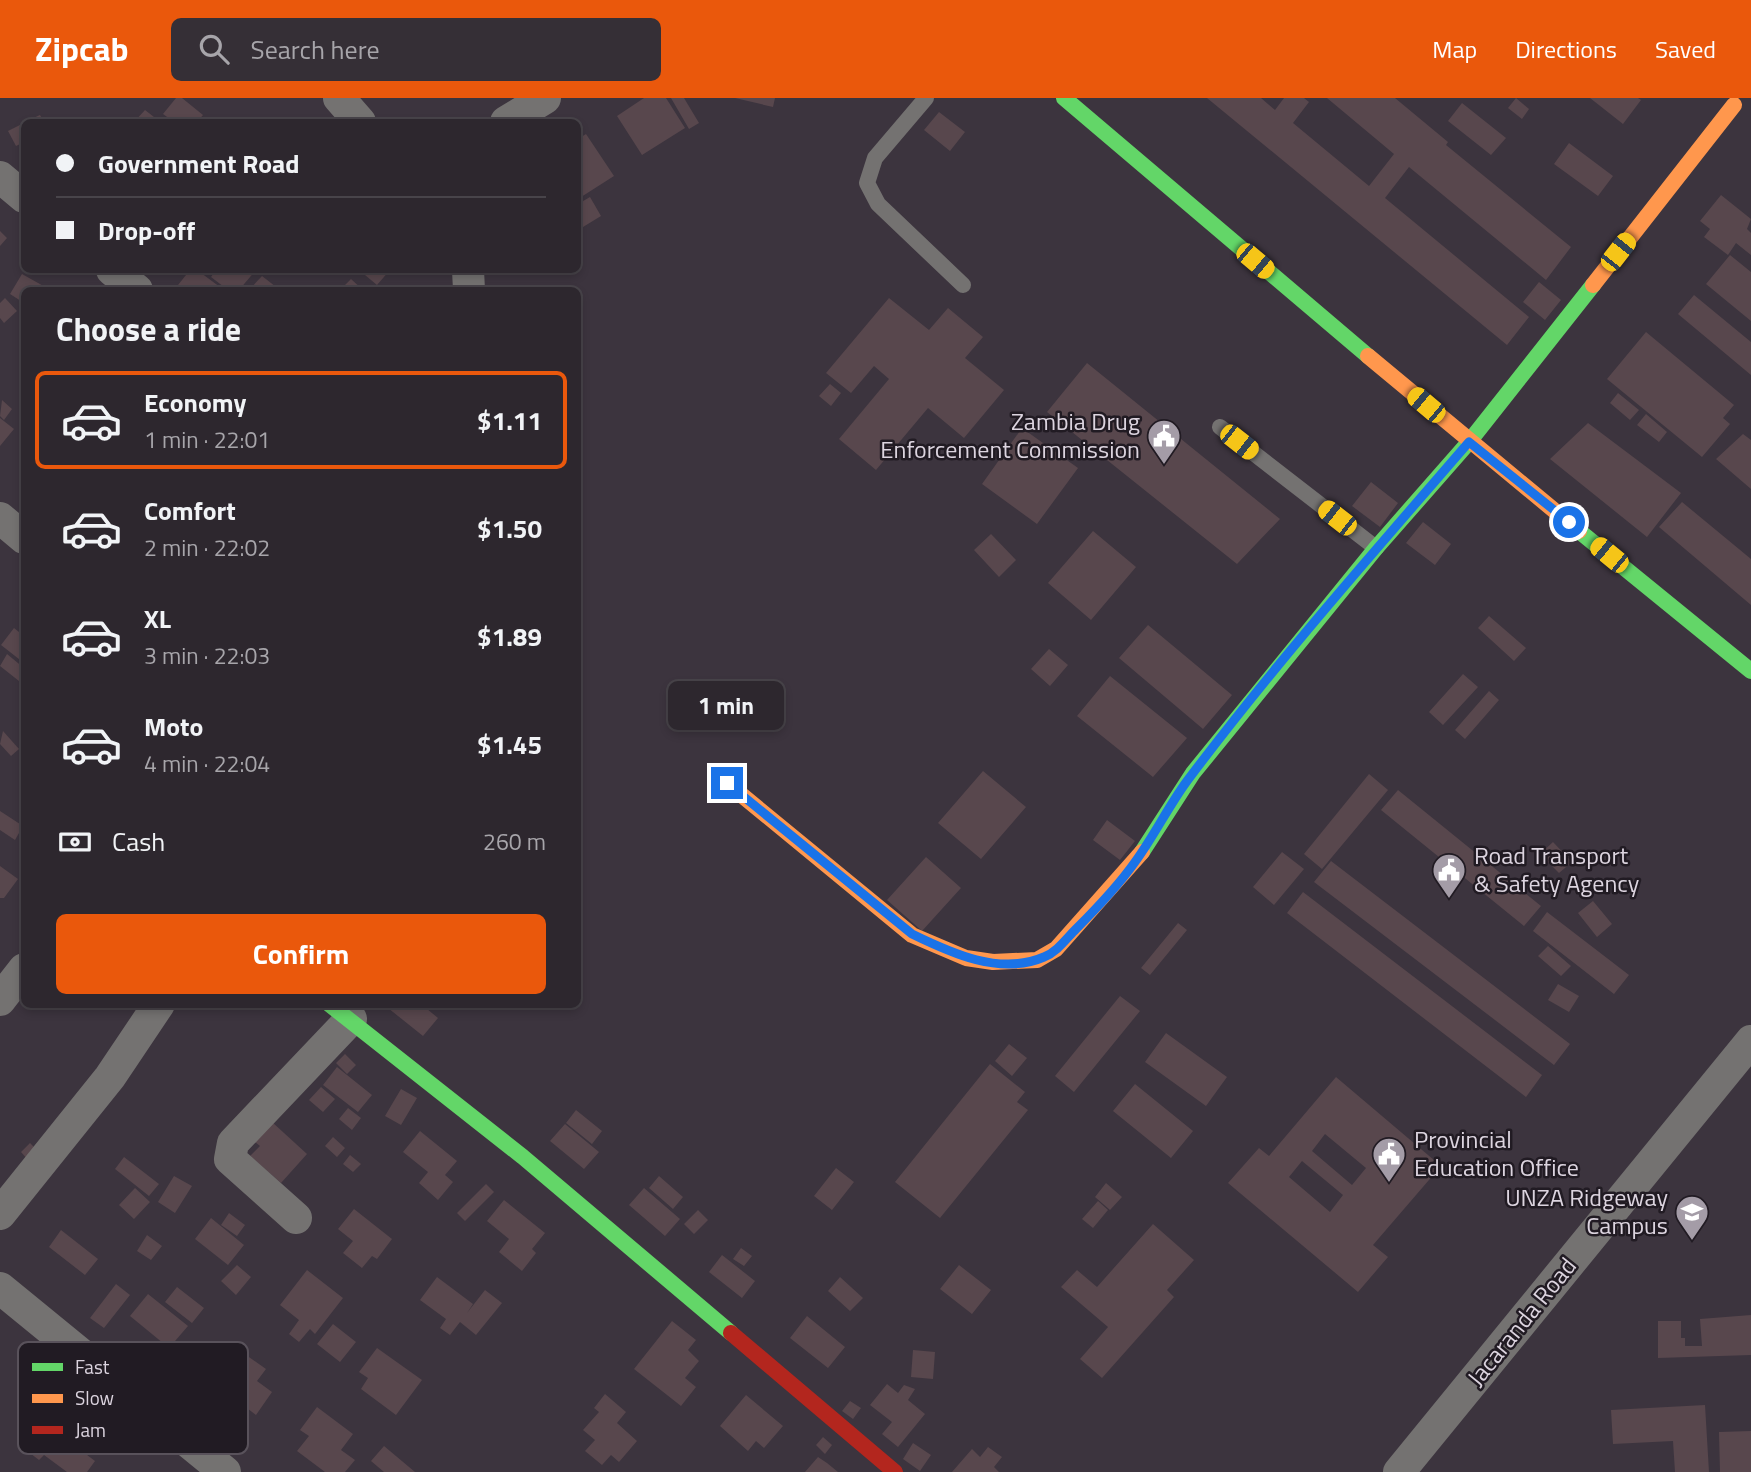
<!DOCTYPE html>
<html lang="en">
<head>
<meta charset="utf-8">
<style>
	:root { --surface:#2d272e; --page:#352f36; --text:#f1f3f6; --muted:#a7a5aa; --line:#48444a; --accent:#ea580c }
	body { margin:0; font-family:"Titillium Web",sans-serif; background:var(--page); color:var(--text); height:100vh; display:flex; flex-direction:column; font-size:26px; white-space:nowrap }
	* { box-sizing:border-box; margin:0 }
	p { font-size:23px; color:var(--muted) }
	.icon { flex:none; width:38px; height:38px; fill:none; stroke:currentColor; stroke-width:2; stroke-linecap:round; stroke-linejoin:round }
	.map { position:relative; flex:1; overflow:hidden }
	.drawer { position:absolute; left:21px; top:189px; width:560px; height:721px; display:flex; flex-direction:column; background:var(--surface); border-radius:10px; box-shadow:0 4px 10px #0003,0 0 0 2px var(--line) }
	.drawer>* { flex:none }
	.top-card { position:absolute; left:21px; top:21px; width:560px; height:154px; border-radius:10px; box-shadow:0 4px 10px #0003,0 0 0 2px var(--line); display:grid; align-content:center; height:154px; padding:0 35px; background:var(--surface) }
	.end { position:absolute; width:32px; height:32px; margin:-16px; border:9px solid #1a73e8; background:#fff; box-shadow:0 0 0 4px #fff }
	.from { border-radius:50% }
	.bubble { position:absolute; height:49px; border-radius:10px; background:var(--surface); box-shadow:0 4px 10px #0003,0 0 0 2px var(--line); font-size:23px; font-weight:700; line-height:49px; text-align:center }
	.car { position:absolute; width:21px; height:42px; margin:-21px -10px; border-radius:9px; box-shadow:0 0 5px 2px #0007; background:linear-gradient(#f5c518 24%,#345 0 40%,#f5c518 0 76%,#345 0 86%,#f5c518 0) }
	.top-card b { display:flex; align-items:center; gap:24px; height:66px; font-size:26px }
	.top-card b+b { border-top:2px solid var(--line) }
	.top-card i { width:18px; height:18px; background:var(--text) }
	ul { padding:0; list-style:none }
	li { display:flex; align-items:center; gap:21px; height:98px; margin:0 14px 10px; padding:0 21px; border:4px solid transparent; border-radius:10px }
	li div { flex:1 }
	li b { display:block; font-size:26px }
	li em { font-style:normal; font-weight:700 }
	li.on { border-color:var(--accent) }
	li>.icon { width:63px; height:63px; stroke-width:1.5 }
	h2 { padding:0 35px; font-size:32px; line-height:84px }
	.pay { display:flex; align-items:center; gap:18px; height:77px; padding:0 35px; font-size:26px }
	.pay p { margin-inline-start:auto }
	.action { display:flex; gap:14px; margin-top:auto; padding:14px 35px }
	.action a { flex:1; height:80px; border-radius:10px; background:var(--accent); color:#fff; font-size:28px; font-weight:700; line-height:80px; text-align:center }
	header { display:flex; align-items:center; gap:42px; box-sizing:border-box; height:98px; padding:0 35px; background:var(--accent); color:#fff }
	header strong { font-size:33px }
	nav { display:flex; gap:38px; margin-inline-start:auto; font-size:24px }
	.search { width:490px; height:63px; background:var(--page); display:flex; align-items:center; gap:18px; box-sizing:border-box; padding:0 24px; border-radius:10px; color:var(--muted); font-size:26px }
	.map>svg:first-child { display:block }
	.building { fill:#58474d; fill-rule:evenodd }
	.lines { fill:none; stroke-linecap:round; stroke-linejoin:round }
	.lane { stroke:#747271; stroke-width:16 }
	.street { stroke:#747271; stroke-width:32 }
	.fast { stroke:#63d668; stroke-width:16 }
	.slow { stroke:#ff974d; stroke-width:16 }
	.jam { stroke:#b3261e; stroke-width:16 }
	.route { stroke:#1a73e8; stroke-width:9 }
	.labels { text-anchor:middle; stroke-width:5; stroke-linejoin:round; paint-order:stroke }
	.poi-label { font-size:24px; fill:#dcd4df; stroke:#211b23; text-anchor:end }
	.street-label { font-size:24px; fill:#dcd4df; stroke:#211b23 }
	.key { fill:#211b23; stroke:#59525b; stroke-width:2 }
	.key-label { font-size:19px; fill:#dcd4df }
</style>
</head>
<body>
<header>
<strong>Zipcab</strong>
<div class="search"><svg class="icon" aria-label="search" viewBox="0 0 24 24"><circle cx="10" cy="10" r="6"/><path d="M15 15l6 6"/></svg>Search here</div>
<nav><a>Map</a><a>Directions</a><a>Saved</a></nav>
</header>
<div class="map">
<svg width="1751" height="1374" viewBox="0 0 1751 1374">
	<rect width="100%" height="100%" fill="#3c343e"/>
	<path class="building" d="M176,0H182L203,17L197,24H174L163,16Z
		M644,0H666L685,30L642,57L617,18Z
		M671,0H684L699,25L689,31Z
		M735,0H775L773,9Z
		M1207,0H1261L1275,12L1284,0H1304L1309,4L1293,25L1369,88L1394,56L1327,0H1395L1448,44L1446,47L1571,149L1546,182L1409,69L1385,100L1529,219L1507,247Z
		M1516,0L1529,11L1522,21L1508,10Z
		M1590,0H1638L1641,2L1623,26Z
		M1462,5L1506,40L1491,57L1448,23Z
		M145,12L154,19L149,24H134Z
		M939,14L965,34L950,53L924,32Z
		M40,17L44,24H25Z
		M24,25V44L16,48L8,33Z
		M586,36L614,78L578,101V41Z
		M1569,45L1613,78L1598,98L1554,66Z
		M1721,97L1751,121L1747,131L1751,135V157L1736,145L1728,157L1704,139L1710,131L1700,123Z
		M590,99L601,118L583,129L578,121V106Z
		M0,133L7,140L0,148Z
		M1730,157L1751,174V223L1706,186Z
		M190,172H197L224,192H184L178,187Z
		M216,172H256L239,192H228L211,179Z
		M359,172H390L377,187Z
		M22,176L47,190L45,192H24V205L10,196Z
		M262,178L280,192H249Z
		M351,181L363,192H340Z
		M1539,184L1561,202L1545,222L1523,204Z
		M1694,197L1751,244V277L1678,216Z
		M5,200L17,213L4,225L0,220V205Z
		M889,200L929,232L948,210L983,239L965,260L1004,292L964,340L928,310L876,372L839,341L889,281L874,268L851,295L826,275Z
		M1646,234L1734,307L1723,320L1730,326L1702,359L1607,281Z
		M1087,265L1280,421L1237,466L1047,314Z
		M830,286L841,295L831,308L819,298Z
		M1618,295L1639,312L1630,322L1610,305Z
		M2,302L12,311L4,322L0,318Z
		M1646,316L1667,334L1659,344L1637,327Z
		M0,320L14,331L0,348Z
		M1588,325L1681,395L1647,439L1550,361Z
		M1022,330L1078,370L1037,426L982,386Z
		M1743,336L1751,342V391L1716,361Z
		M1371,384L1398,405L1380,429L1352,408Z
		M1682,404L1751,461V507L1659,429Z
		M1423,424L1451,446L1435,467L1406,445Z
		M1093,433L1136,469L1091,522L1048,485Z
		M991,436L1016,462L999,479L974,452Z
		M1489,518L1526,550L1514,563L1478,530Z
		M1148,527L1232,597L1203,631L1119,560Z
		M14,530L24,538V565L1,547Z
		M1049,551L1068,567L1050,588L1031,571Z
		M7,556L24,570V587L0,568Z
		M1463,576L1478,589L1443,627L1429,614Z
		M1110,578L1187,640L1153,679L1077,618Z
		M1489,593L1499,602L1465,641L1455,632Z
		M3,633L19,651L11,658L0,646Z
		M983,673L1026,709L981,761L938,725Z
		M1369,676L1388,692L1322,771L1304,756Z
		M1398,692L1541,808L1524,828L1381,712Z
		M0,713L23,728L15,742L0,732Z
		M1107,722L1135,743L1120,762L1093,742Z
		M1553,744L1572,764L1559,775L1540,756Z
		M1282,754L1304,771L1274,807L1253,789Z
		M926,759L961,790L922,833L887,802Z
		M1331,763L1570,946L1554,967L1314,784Z
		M0,768L18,781L4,800H0Z
		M1303,794L1542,977L1526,999L1287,815Z
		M1593,803L1612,826L1597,839L1578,815Z
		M1547,814L1629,877L1614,896L1533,833Z
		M1178,825L1187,832L1150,877L1141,870Z
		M1548,848L1571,868L1561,878L1538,858Z
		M1558,886L1579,898L1569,914L1548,902Z
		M1120,898L1140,913L1074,994L1055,978Z
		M391,906H421L438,920L423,938L388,910Z
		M1166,935L1227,979L1206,1008L1145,964Z
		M1009,946L1027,960L1012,978L995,963Z
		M345,956L356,967L347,976L336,965Z
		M990,966L1025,994L1017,1004L1028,1012L940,1120L895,1084Z
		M337,969L372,997L358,1014L323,987Z
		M1336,979L1441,1068L1373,1147L1388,1159L1358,1194L1228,1085L1259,1050L1269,1058ZM1325,1036L1366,1070L1352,1087L1312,1053ZM1302,1063L1343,1097L1330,1114L1289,1079Z
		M1135,986L1193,1033L1171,1060L1113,1013Z
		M321,989L335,1001L323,1014L309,1002Z
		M401,991L417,1000L401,1027L385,1018Z
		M348,1010L361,1020L352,1032L339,1021Z
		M576,1012L602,1033L592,1046L566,1025Z
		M272,1024L307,1056L281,1085L250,1058L260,1048L255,1044Z
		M565,1026L599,1054L584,1071L550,1043Z
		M420,1033L457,1063L445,1077L453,1084L438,1102L419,1085L428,1074L403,1054Z
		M333,1039L345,1050L337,1059L325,1048Z
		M30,1045L39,1054L29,1063L21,1054Z
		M350,1057L361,1066L353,1074L343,1066Z
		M124,1059L159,1086L149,1098L115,1071Z
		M836,1070L854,1084L832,1112L814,1098Z
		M174,1078L192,1088L175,1115L158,1104Z
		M659,1078L683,1099L673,1111L649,1090Z
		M1106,1085L1122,1099L1110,1112L1095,1099Z
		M486,1086L494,1094L465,1123L457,1115Z
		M135,1090L150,1104L134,1121L119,1107Z
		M644,1090L680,1121L665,1138L629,1107Z
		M504,1102L545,1135L532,1151L536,1155L522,1173L499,1154L509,1141L487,1123Z
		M1098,1103L1108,1112L1093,1130L1082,1121Z
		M354,1111L392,1141L377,1161L372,1158L362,1170L343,1155L353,1143L338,1131Z
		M698,1112L708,1122L694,1136L684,1126Z
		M229,1115L245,1127L237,1138L221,1127Z
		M211,1120L244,1147L228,1167L195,1141Z
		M1153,1126L1194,1162L1167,1192L1174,1199L1102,1280L1080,1261L1108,1229L1061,1189L1077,1172L1097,1189Z
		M61,1132L98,1161L85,1177L49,1149Z
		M147,1137L162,1148L151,1162L137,1153Z
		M741,1150L752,1158L744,1168L733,1161Z
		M722,1157L755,1183L742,1200L709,1174Z
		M237,1167L251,1179L236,1197L221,1183Z
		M959,1167L991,1192L972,1216L940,1191Z
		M307,1172L343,1200L315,1236L310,1231L299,1244L289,1236L299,1222L280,1207Z
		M437,1179L473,1206L467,1215L485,1192L502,1205L476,1237L460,1224L450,1237L440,1230L446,1221L420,1202Z
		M840,1179L863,1200L850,1213L828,1193Z
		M116,1186L130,1197L104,1230L90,1220Z
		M177,1189L204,1210L192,1225L165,1204Z
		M148,1196L188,1228L169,1250L130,1218Z
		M1751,1217V1257L1658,1260V1223H1681V1240H1685V1248H1702L1700,1221Z
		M807,1218L845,1249L828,1270L790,1240Z
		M672,1223L696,1242L688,1252L699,1263L685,1280L696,1289L681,1308L634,1271Z
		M333,1226L356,1244L340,1264L317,1246Z
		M377,1250L422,1282L396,1317L361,1291L368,1280L359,1274Z
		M239,1252L266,1271L257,1283L272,1294L256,1317L214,1285Z
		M913,1252L935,1254L933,1281L911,1279Z
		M887,1286L898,1295L904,1287L915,1291L908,1302L925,1316L898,1349L882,1336L892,1324L870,1307Z
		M56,1296L76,1311L58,1335L95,1363L87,1374H67L44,1357L39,1362L18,1346Z
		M605,1296L626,1314L617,1325L637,1343L619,1364L611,1357L602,1367L585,1353L595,1342L583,1332L599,1314L594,1310Z
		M746,1297L783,1328L764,1350L756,1343L748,1353L720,1328Z
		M850,1303L861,1310L853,1321L842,1313Z
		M1705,1307L1709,1374H1675L1673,1343L1613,1346L1611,1312Z
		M317,1309L353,1336L341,1352L355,1362L345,1374H325L297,1353L309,1338L300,1332Z
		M1751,1333V1374H1720L1719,1334Z
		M823,1339L832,1347L825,1356L816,1347Z
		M913,1345L931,1357L920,1373L903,1361Z
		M384,1348L415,1374H384L371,1363Z
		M988,1349L1002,1359L994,1369L999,1374H952L972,1351L980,1359Z
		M818,1359L827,1365L838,1374H805Z"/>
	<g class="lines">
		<path class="lane" d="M926,0L875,60L867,85L878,106L963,187
			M1220,329L1376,450"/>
		<path class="street" d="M339,0L360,24
			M506,24L545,0
			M0,79L24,99
			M112,172L137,192
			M468,172L469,192
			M0,420L24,440
			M0,902L24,871
			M0,1116L110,979L159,906
			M296,1120L230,1061L233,1045L351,921
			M0,1190L225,1374
			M1399,1374L1751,943"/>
		<path class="fast" d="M1064,0L1368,258
			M1579,433L1751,573
			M1142,754L1193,675L1376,450L1469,344L1593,187
			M329,906L523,1059L731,1235"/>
		<path class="slow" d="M1593,187L1734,7
			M1368,258L1579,433
			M727,685L912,837L966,860L993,864L1037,862L1056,851L1142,754"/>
		<path class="jam" d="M731,1235L895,1374"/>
	</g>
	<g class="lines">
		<path class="route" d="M727,685L912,836C951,855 1000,878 1044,859C1057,854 1066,841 1076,831C1097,810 1118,788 1135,764C1154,738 1168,709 1187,683C1275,566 1373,455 1469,344L1569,424"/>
	</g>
	<defs>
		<symbol id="civic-pin" viewBox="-11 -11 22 30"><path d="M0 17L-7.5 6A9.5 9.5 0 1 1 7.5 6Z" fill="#a49ca7" stroke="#211b23"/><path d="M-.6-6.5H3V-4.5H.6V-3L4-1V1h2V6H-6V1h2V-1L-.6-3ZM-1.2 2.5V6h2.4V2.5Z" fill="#fff"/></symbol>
		<symbol id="university-pin" viewBox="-11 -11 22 30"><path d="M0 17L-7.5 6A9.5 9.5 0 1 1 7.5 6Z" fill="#a49ca7" stroke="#211b23"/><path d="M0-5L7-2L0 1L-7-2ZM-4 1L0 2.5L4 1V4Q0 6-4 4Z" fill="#fff"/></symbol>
	</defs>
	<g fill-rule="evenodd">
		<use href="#civic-pin" x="1145" y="319" width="38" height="52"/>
		<use href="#civic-pin" x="1430" y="753" width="38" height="52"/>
		<use href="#civic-pin" x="1370" y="1037" width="38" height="52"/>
		<use href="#university-pin" x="1673" y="1095" width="38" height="52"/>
	</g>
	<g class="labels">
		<g class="poi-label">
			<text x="1140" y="332">Zambia Drug<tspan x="1140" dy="28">Enforcement Commission</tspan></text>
			<text x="1474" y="766" text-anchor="start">Road Transport<tspan x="1474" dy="28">&amp; Safety Agency</tspan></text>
			<text x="1414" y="1050" text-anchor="start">Provincial<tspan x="1414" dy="28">Education Office</tspan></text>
			<text x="1668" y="1108">UNZA Ridgeway<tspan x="1668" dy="28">Campus</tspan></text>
		</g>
		<g class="street-label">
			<text transform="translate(1522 1224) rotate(-51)" y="8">Jacaranda Road</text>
		</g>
	</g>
	<rect x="18" y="1244" width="230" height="112" rx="10" class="key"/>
	<rect x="32" y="1265" width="31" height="8" fill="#63d668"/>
	<rect x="32" y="1296" width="31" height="9" fill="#ff974d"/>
	<rect x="32" y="1328" width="31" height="8" fill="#b3261e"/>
	<g class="key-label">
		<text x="75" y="1276">Fast</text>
		<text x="75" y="1307">Slow</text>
		<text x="75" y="1339">Jam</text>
	</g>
</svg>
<i class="end from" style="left:1569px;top:424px"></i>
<i class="end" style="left:727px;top:685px"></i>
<div class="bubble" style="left:668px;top:583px;width:116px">1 min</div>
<i class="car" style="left:1618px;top:154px;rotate:38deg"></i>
<i class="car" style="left:1255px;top:163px;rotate:130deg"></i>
<i class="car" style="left:1426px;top:307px;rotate:310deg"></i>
<i class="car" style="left:1239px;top:344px;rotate:128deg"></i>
<i class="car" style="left:1337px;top:420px;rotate:308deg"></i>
<i class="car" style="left:1609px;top:457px;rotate:309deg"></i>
<div class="top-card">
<b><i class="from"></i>Government Road</b>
<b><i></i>Drop-off</b>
</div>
<section class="drawer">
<h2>Choose a ride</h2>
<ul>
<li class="on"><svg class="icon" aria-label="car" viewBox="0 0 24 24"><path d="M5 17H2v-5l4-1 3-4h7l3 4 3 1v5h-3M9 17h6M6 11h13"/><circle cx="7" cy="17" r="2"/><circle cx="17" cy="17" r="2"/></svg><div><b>Economy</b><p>1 min · 22:01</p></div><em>$1.11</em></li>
<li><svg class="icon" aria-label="car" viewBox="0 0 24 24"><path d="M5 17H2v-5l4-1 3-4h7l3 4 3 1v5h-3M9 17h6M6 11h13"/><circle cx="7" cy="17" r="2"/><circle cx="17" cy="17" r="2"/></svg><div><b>Comfort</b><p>2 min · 22:02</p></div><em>$1.50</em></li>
<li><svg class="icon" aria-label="car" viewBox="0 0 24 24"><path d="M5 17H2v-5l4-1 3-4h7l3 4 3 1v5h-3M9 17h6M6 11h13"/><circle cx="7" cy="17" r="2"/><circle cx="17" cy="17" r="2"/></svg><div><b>XL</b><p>3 min · 22:03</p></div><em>$1.89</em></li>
<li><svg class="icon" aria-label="car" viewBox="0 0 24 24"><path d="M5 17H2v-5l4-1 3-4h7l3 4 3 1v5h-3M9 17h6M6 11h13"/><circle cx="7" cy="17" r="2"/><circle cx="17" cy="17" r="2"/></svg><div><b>Moto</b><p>4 min · 22:04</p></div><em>$1.45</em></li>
</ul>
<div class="pay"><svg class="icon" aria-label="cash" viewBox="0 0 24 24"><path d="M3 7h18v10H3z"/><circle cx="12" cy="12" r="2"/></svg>Cash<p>260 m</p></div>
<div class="action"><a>Confirm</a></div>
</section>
</div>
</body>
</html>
